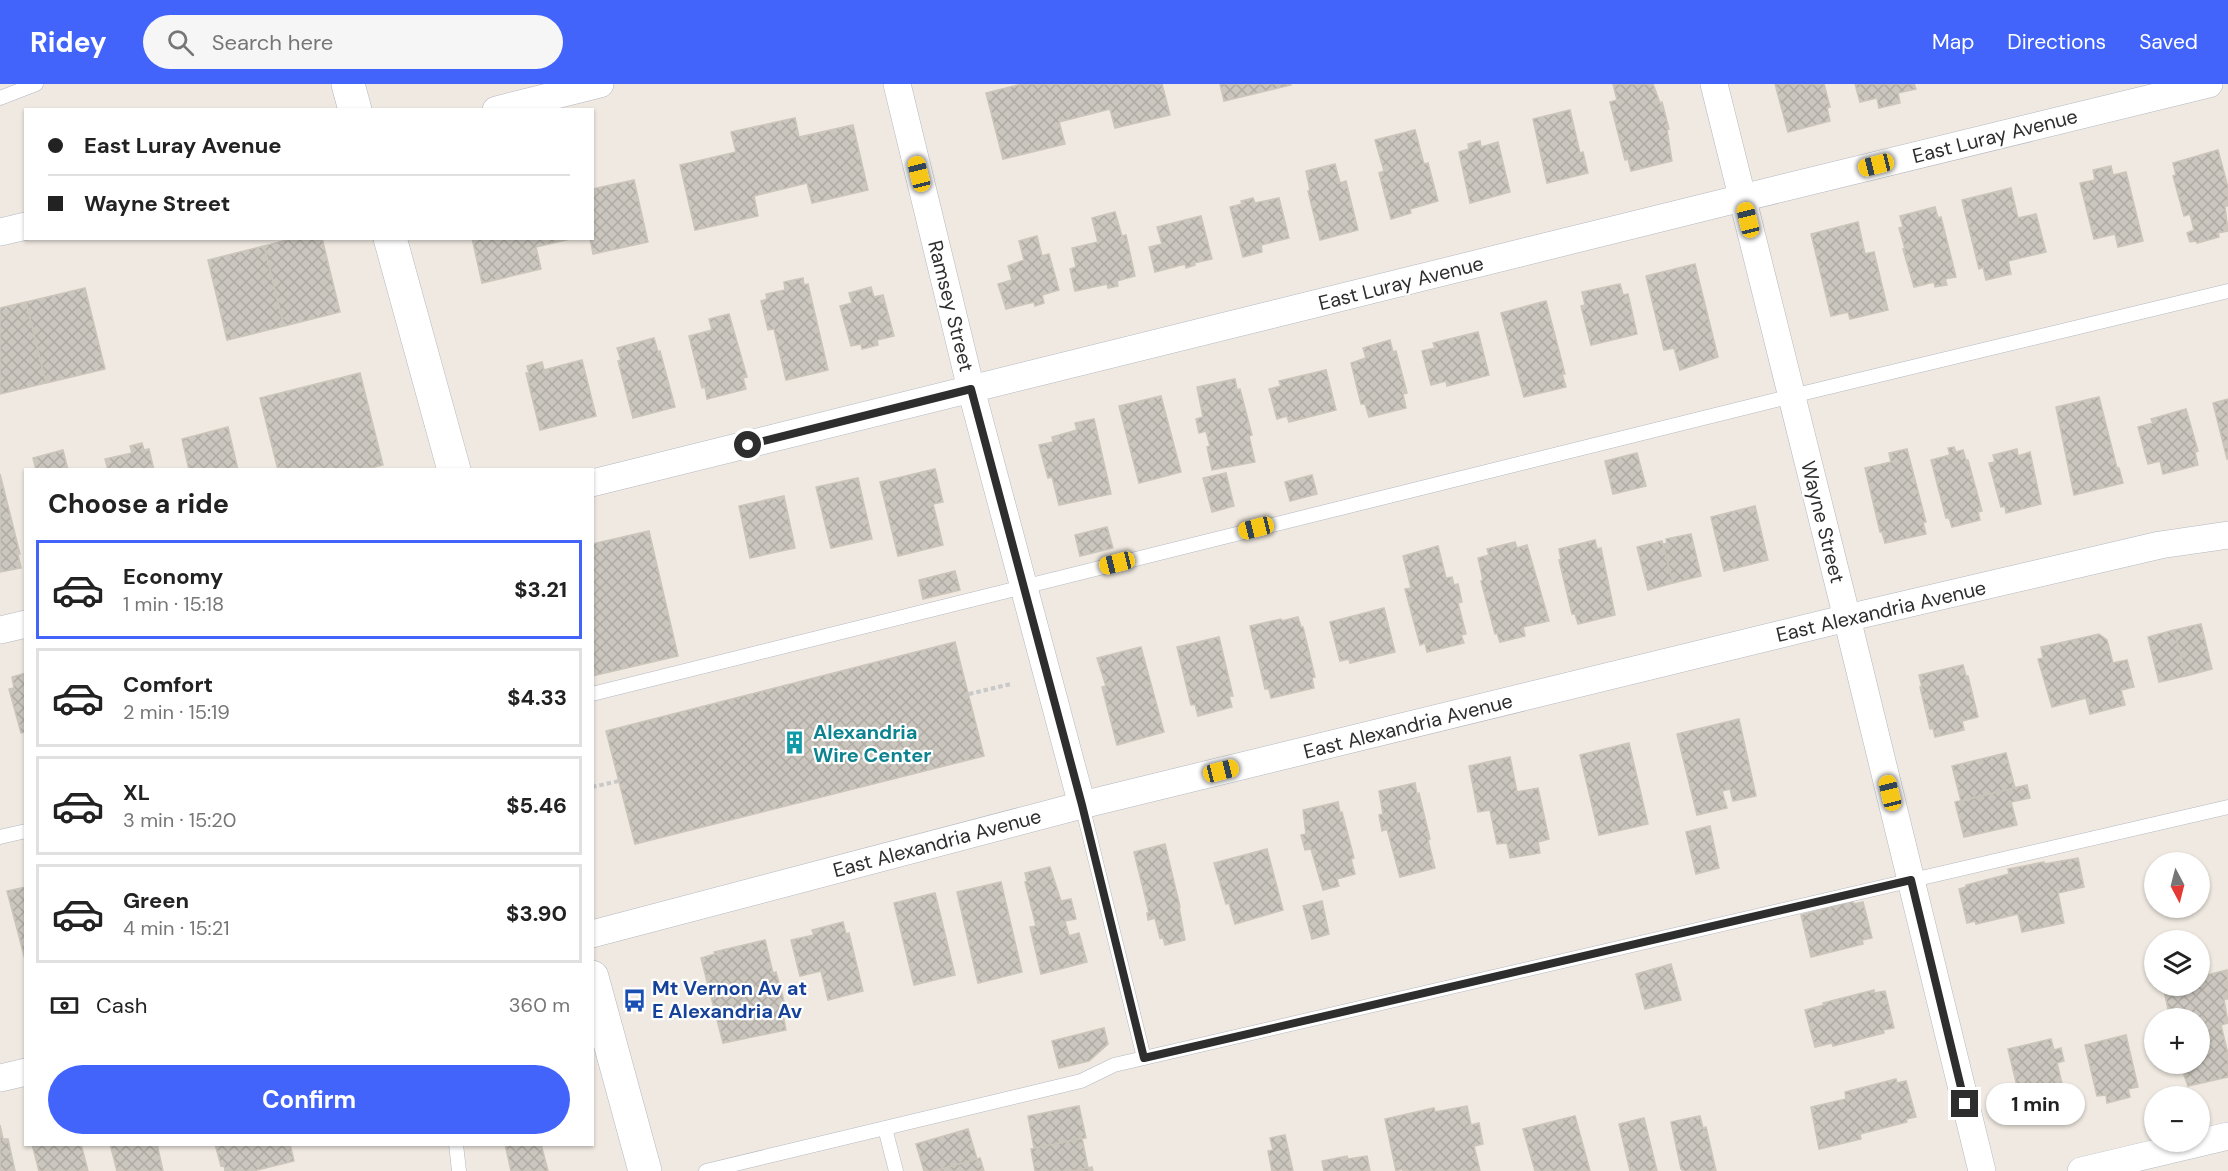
<!DOCTYPE html>
<html lang="en">
<head>
<meta charset="utf-8">
<style>
	:root { --surface:#fff; --page:#f6f6f6; --text:#222; --muted:#767676; --line:#e0e0e0; --accent:#4264fb }
	body { margin:0; font-family:"DM Sans",sans-serif; background:var(--page); color:var(--text); height:100vh; display:flex; flex-direction:column; font-size:22px; white-space:nowrap }
	* { box-sizing:border-box; margin:0 }
	p { font-size:20px; color:var(--muted) }
	.icon { flex:none; width:33px; height:33px; fill:none; stroke:currentColor; stroke-width:2; stroke-linecap:round; stroke-linejoin:round }
	.map { position:relative; flex:1; overflow:hidden }
	.details { position:absolute; left:24px; top:384px; width:570px; height:678px; display:flex; flex-direction:column; background:var(--surface); border-radius:0px; box-shadow:0 2px 4px #0004 }
	.details>* { flex:none }
	.top-card { position:absolute; left:24px; top:24px; width:570px; height:132px; border-radius:0px; box-shadow:0 2px 4px #0004; display:grid; align-content:center; height:132px; padding:0 24px; background:var(--surface) }
	.needle { width:39px; rotate:173deg }
	.buttons { position:absolute; left:2144px; top:768px; display:grid; gap:12px }
	.buttons a { display:grid; place-items:center; width:66px; height:66px; border-radius:50%; background:var(--surface); box-shadow:0 2px 4px #0004; font-size:30px }
	.end { position:absolute; width:27px; height:27px; margin:-14px; border:8px solid #2e2e2e; background:#fff; box-shadow:0 0 0 3px #fff }
	.from { border-radius:50% }
	.bubble { position:absolute; height:42px; border-radius:21px; background:var(--surface); box-shadow:0 2px 4px #0004; font-size:20px; font-weight:700; line-height:42px; text-align:center }
	.car { position:absolute; width:18px; height:36px; margin:-18px -9px; border-radius:8px; box-shadow:0 0 4px 2px #0007; background:linear-gradient(#f5c518 24%,#345 0 40%,#f5c518 0 76%,#345 0 86%,#f5c518 0) }
	.top-card b { display:flex; align-items:center; gap:21px; height:57px; font-size:22px }
	.top-card b+b { border-top:2px solid var(--line) }
	.top-card i { width:15px; height:15px; background:var(--text) }
	ul { padding:0; list-style:none }
	li { display:flex; align-items:center; gap:18px; height:99px; margin:0 12px 9px; padding:0 12px; border:3px solid var(--line); border-radius:0px }
	li div { flex:1 }
	li b { display:block; font-size:22px }
	li em { font-style:normal; font-weight:700 }
	li.on { border-color:var(--accent) }
	li>.icon { width:54px; height:54px; stroke-width:1.5 }
	h2 { padding:0 24px; font-size:27px; line-height:72px }
	.pay { display:flex; align-items:center; gap:15px; height:66px; padding:0 24px; font-size:22px }
	.pay p { margin-inline-start:auto }
	.action { display:flex; gap:12px; margin-top:auto; padding:12px 24px }
	.action a { flex:1; height:69px; border-radius:36px; background:var(--accent); color:#fff; font-size:24px; font-weight:700; line-height:69px; text-align:center }
	header { display:flex; align-items:center; gap:36px; box-sizing:border-box; height:84px; padding:0 30px; background:var(--accent); color:#fff }
	header strong { font-size:28px }
	nav { display:flex; gap:33px; margin-inline-start:auto; font-size:21px }
	.search { width:420px; height:54px; background:var(--page); display:flex; align-items:center; gap:15px; box-sizing:border-box; padding:0 21px; border-radius:33px; color:var(--muted); font-size:22px }
	.map>svg:first-child { display:block }
	.building { fill:url(#building-cross-hatch); stroke:#cbc5ba; stroke-width:1.5 }
	.lines { fill:none; stroke-linecap:round; stroke-linejoin:round }
	.lane-casing { stroke:#b4b7c1; stroke-width:15 }
	.street-casing { stroke:#b4b7c1; stroke-width:28 }
	.secondary-casing { stroke:#b4b7c1; stroke-width:34 }
	.path { stroke:#c9c9c9; stroke-width:4; stroke-dasharray:4.5 3; stroke-linecap:butt }
	.lane { stroke:#fff; stroke-width:14 }
	.street { stroke:#fff; stroke-width:27 }
	.secondary { stroke:#fff; stroke-width:33 }
	.route { stroke:#2e2e2e; stroke-width:8 }
	.labels { text-anchor:middle; stroke-width:4.5; stroke-linejoin:round; paint-order:stroke }
	.street-label { font-size:20px; fill:#2e2e2e; stroke:#fff }
	.culture-label { font-size:20px; font-weight:bold; fill:#0d838f; stroke:#fff; text-anchor:start }
	.transit-label { font-size:20px; font-weight:bold; fill:#164399; stroke:#fff; text-anchor:start }
</style>
</head>
<body>
<header>
<strong>Ridey</strong>
<div class="search"><svg class="icon" aria-label="search" viewBox="0 0 24 24"><circle cx="10" cy="10" r="6"/><path d="M15 15l6 6"/></svg>Search here</div>
<nav><a>Map</a><a>Directions</a><a>Saved</a></nav>
</header>
<div class="map">
<svg width="2228" height="1087" viewBox="0 0 2228 1087">
	<defs>
		<pattern id="building-cross-hatch" width="8" height="8" patternUnits="userSpaceOnUse" patternTransform="scale(1.5)"><rect width="8" height="8" fill="#cbc7bf"/><path d="M0 0l8 8M0 8l8-8" fill="none" stroke="#afaba4"/></pattern>
	</defs>
	<rect width="100%" height="100%" fill="#efe9e1"/>
	<path class="building" d="M1022,0H1162L1170,31L1115,44L1110,25L1059,38L1065,60L1003,75L986,9Z
		M1220,0H1291V1L1224,17Z
		M1613,0H1653L1660,19L1662,18L1669,45L1667,46L1672,77L1631,87L1628,75L1625,76L1610,18L1617,16Z
		M1775,0H1824L1830,23L1827,24L1830,37L1788,48Z
		M1855,0H1914L1916,5L1898,9L1900,19L1879,24L1877,14L1860,18Z
		M1570,26L1580,69L1583,68L1588,89L1547,99L1533,35Z
		M795,34L799,53L853,41L868,106L812,119L807,99L754,112L758,132L695,146L680,81L736,68L731,48Z
		M1415,46L1424,80L1428,79L1438,117L1410,125L1411,129L1391,135L1379,89L1384,87L1375,56Z
		M1480,57L1481,63L1498,58L1510,108L1470,119L1459,68L1469,65L1468,60Z
		M2218,66L2228,103V122H2225L2228,147L2218,149L2219,153L2197,159L2196,157L2190,158L2187,149L2194,146L2190,130L2184,132L2173,92L2176,91L2173,79Z
		M1335,80L1340,99L1346,97L1358,146L1320,156L1308,107L1310,106L1306,87Z
		M2111,82L2113,91L2126,88L2143,157L2118,163L2115,150L2094,155L2080,99L2095,96L2093,86Z
		M634,96L648,158L593,170L590,154H592V105Z
		M2011,104L2018,134L2036,130L2046,168L2008,177L2011,190L1986,196L1983,183L1979,185L1962,116Z
		M1253,114L1255,119L1279,114L1289,154L1261,161L1262,168L1243,173L1230,123L1242,120L1241,117Z
		M1935,123L1938,134L1941,133L1956,193L1945,195L1947,201L1935,203L1934,198L1914,203L1903,165H1905L1899,144L1903,143L1900,132Z
		M1115,128L1122,152L1126,151L1135,192L1117,197L1118,202L1108,204L1107,200L1075,207L1070,185L1076,183L1072,164L1098,158L1092,134Z
		M1201,132L1212,175L1194,179L1195,181L1186,184L1185,180L1155,188L1149,163L1162,160L1157,143Z
		M1858,138L1865,170L1874,168L1888,226L1850,235L1848,228L1831,232L1811,150Z
		M1037,152L1042,172L1049,170L1059,206L1042,211L1044,219L1035,222L1034,218L1006,225L998,200L1012,196L1008,182L1024,176L1019,157Z
		M295,154H322L340,228L284,242L264,162Z
		M472,154H574L536,163L541,185L482,199Z
		M264,162L284,242L227,256L208,176Z
		M1695,180L1718,273L1680,286L1674,264L1664,266L1646,192Z
		M803,194L804,201L808,200L828,286L786,296L774,245L768,246L761,217L767,215L766,210L785,206L784,198Z
		M1620,200L1623,211L1628,210L1637,250L1591,261L1581,222L1585,221L1582,208Z
		M871,203L874,213L883,211L894,252L877,256L878,261L862,265L861,260L851,262L840,222L852,219L849,209Z
		M85,204L105,285L46,299L26,218Z
		M1546,217L1565,290H1562L1566,303L1524,313L1501,229Z
		M26,218L46,299L0,310V224Z
		M729,230L747,293L743,294L746,305L707,315L705,303L702,304L689,252L712,246L709,235Z
		M1478,248L1489,291L1447,302L1446,297L1431,301L1422,267L1435,264L1433,259Z
		M654,254L658,268L660,267L675,323L633,334L618,277L621,276L617,264Z
		M1390,256L1393,268L1396,267L1407,309L1403,310L1406,324L1369,333L1365,320H1361L1351,279L1366,274L1363,264Z
		M582,276L596,332L540,346L526,289H529L527,282L542,278L544,286Z
		M1326,286L1336,326L1289,338L1287,332L1277,335L1269,305L1281,302L1279,297Z
		M360,289L383,381L363,386H278L260,314Z
		M1235,295L1237,306L1240,305L1252,351L1249,352L1255,378L1212,386L1207,363L1210,362L1206,347L1199,349L1196,335L1203,333L1197,303Z
		M1161,312L1181,388L1139,399L1119,322Z
		M2099,313L2117,384H2119L2123,399L2074,411L2056,323Z
		M2228,315V375H2227L2213,319Z
		M2186,325L2198,367L2195,368L2198,381L2163,390L2160,377L2148,380L2138,343L2153,339L2151,335Z
		M1094,335L1111,410L1059,421L1052,393L1048,394L1039,361L1053,358L1052,353L1077,346L1075,339Z
		M228,343L238,386H189L182,355Z
		M142,359L144,366L149,365L154,386H108L105,375L132,369L130,362Z
		M1954,363L1956,368L1963,366L1966,376H1968L1982,427L1978,428L1980,436L1952,443L1949,434H1946L1931,376L1950,371L1948,364Z
		M1907,365L1926,438H1923L1926,450L1885,459L1882,448H1880L1865,384L1891,378L1889,369Z
		M2017,365L2018,372L2030,368L2041,420L2006,429L2005,422L2001,423L1989,379L1995,378L1993,371Z
		M63,366L68,386H36L33,374Z
		M1637,369L1646,402L1613,410L1605,377Z
		M935,385L943,418L933,420L943,461L898,472L880,398Z
		M1226,389L1234,422L1212,428L1203,394Z
		M0,390L20,470H18L21,484L0,488Z
		M1312,391L1317,410L1290,417L1285,398Z
		M858,394L872,455L831,464L816,403Z
		M784,412L795,464L750,474L739,422Z
		M1755,422L1768,476L1724,487L1711,433Z
		M1107,443L1113,464L1080,472L1075,451Z
		M649,447L678,572L592,592V460Z
		M1691,450L1701,492L1673,499L1663,460L1667,459L1666,455Z
		M1595,456L1597,465L1601,464L1615,531L1578,540L1575,530H1572L1559,476L1561,475L1559,465Z
		M1662,457L1673,499L1648,506L1637,463Z
		M1515,458L1517,464L1527,461L1549,537L1523,543L1525,552L1500,558L1497,549L1495,550L1481,497L1483,496L1478,474L1489,471L1487,465Z
		M1438,462L1446,494L1452,493L1454,501L1458,500L1462,518L1458,519L1466,550L1461,551L1464,559L1427,568L1425,559L1420,561L1405,505L1411,504L1403,472Z
		M955,487L960,506L923,515L919,496Z
		M1384,524L1395,568L1350,579L1349,575L1340,577L1330,538Z
		M1298,533L1301,543H1303L1315,593L1312,594L1314,604L1271,614L1269,605H1265L1250,542L1281,535L1282,537Z
		M2201,540L2212,585L2186,592L2174,546Z
		M2174,546L2186,592L2159,598L2148,553Z
		M2099,550L2107,556L2113,579L2127,576L2134,603L2121,606L2125,621L2090,630L2086,614L2052,623L2038,575L2043,574L2041,563Z
		M1219,553L1233,612H1229L1232,623L1198,632L1195,620L1191,621L1177,563Z
		M955,558L984,672L635,760L606,647Z
		M1141,563L1164,648L1117,661L1102,603L1106,602L1097,574Z
		M1963,581L1966,592H1968L1978,633L1962,637L1964,646L1935,653L1933,644L1930,645L1920,603H1922L1919,591Z
		M26,589V648L21,649L9,605L14,604L12,593Z
		M1739,635L1756,712L1733,717L1730,705L1722,707L1727,724L1697,731L1677,650Z
		M1629,659L1648,740L1599,751L1580,671Z
		M2006,669L2015,704L1961,717L1952,682Z
		M1510,673L1517,708L1538,704L1549,755L1538,758L1540,769L1510,774L1507,759L1497,760L1490,726L1478,728L1469,682Z
		M1415,699L1417,710L1419,709L1430,755L1428,756L1435,784L1400,793L1387,745L1382,747L1379,731L1383,730L1379,707Z
		M2027,701L2030,714L2011,718L2017,741L1964,753L1955,718Z
		M1338,718L1340,729L1342,728L1354,774L1351,775L1355,790L1337,795L1339,802L1323,806L1311,765L1305,766L1301,751L1306,750L1303,726Z
		M1710,742L1719,784L1696,790L1686,748Z
		M1165,760L1180,823H1179L1185,856L1165,861L1163,853L1160,854L1155,834L1148,836L1147,829H1149L1134,768Z
		M1267,765L1283,826L1235,840L1229,819L1226,820L1214,779Z
		M2078,774L2084,803L2058,809L2064,839L2022,848L2018,830L1976,840L1975,837L1967,839L1959,805L1966,803V801L2009,790L2008,785L2044,778V780Z
		M1050,783L1061,817L1071,815L1076,835L1065,837L1069,852L1079,849L1087,878L1041,890L1030,843L1036,842L1025,798L1027,797L1025,789Z
		M1001,798L1022,888L978,899L957,808Z
		M26,803V879L7,807Z
		M935,809L955,891L914,901L894,819Z
		M1322,817L1329,850L1312,855L1303,822Z
		M1853,817L1854,820L1863,818L1872,854L1862,856L1863,860L1811,873L1801,831Z
		M843,838L846,850L849,849L863,907L828,916L821,887L800,892L791,856L814,851L812,846Z
		M765,856L773,889L776,888L783,913L786,930L783,931L786,946L723,959L701,874L715,870L714,868Z
		M1671,880L1681,916L1645,925L1636,890Z
		M2227,886L2228,915H2224L2228,939L2221,941L2228,970V993L2188,1002L2180,980H2199V934H2170L2163,902H2199V893Z
		M1874,906V909L1885,907L1894,944L1883,946L1884,949L1833,962L1832,959L1815,963L1805,926L1824,921L1823,919Z
		M1104,944L1108,960L1089,977L1059,984L1052,957Z
		M2126,951L2138,1003L2128,1005L2130,1013L2107,1019L2106,1011L2097,1012L2085,961Z
		M2051,955L2054,966L2061,964L2064,977L2057,979L2066,1016L2023,1027L2008,965Z
		M1896,995L1897,999L1906,997L1916,1033L1906,1035L1907,1038L1860,1050L1861,1055L1819,1065L1811,1023L1846,1015L1845,1008Z
		M1079,1022L1086,1054L1034,1064L1028,1032Z
		M1467,1022L1471,1041L1479,1039L1483,1060L1474,1062L1480,1087H1403L1402,1085L1396,1087L1385,1035L1434,1024L1435,1028Z
		M1575,1032L1590,1087H1535L1523,1045Z
		M1700,1032L1703,1044L1706,1043L1716,1087H1684L1681,1085L1671,1038Z
		M1644,1034L1657,1087H1630L1619,1040Z
		M0,1041L3,1055H8L15,1087H0Z
		M968,1045L977,1075L934,1087H924L916,1060Z
		M1285,1051L1293,1087H1272L1268,1067L1273,1066L1270,1054Z
		M1082,1054L1088,1084L1072,1087H1035L1031,1065Z
		M32,1060H81L88,1087H39Z
		M110,1060H157L163,1087H117Z
		M215,1060H290L294,1077L253,1087H225L224,1081L221,1082Z
		M505,1060H541L548,1087H511Z
		M1347,1072L1348,1075L1367,1072L1370,1087H1324L1322,1077Z
		M980,1074L984,1087H934L977,1075Z
		M1092,1083L1093,1087H1072L1088,1084Z"/>
	<g class="lines">
		<defs>
			<path id="lane" d="M0,14L36,0
				M592,610L1792,312L2228,207
				M1082,721L1144,974
				M0,753L26,747
				M885,1044L896,1087
				M456,1060L459,1087
				M706,1087L1081,997L1114,981L1144,974L2228,723"/>
			<path id="street" d="M897,0L971,305L1082,721
				M1714,0L1847,534L1982,1087
				M496,26L600,0
				M0,148L26,142
				M592,399L1742,114L2209,0
				M0,546L26,540
				M592,850L1082,721L1847,534L2160,461L2228,451
				M0,994L26,988
				M2081,1087L2228,1052"/>
			<path id="secondary" d="M348,0L355,26
				M390,154L454,386
				M592,893L645,1087"/>
		</defs>
		<use href="#lane" class="lane-casing"/>
		<use href="#street" class="street-casing"/>
		<use href="#secondary" class="secondary-casing"/>
		<path class="path" d="M969,610L1011,600
			M592,703L619,697"/>
		<use href="#lane" class="lane"/>
		<use href="#street" class="street"/>
		<use href="#secondary" class="secondary"/>
	</g>
	<g class="lines">
		<path class="route" d="M748,361L971,305L1082,721L1144,974L1911,796L1965,1020"/>
	</g>
	<defs>
		<symbol id="building-bare" viewBox="-9 -9 18 18"><path d="M-4-6H4V6H1V3H-1V6H-4ZM-2.5-4.3h1.7v1.8h-1.7ZM.8-4.3h1.7v1.8H.8ZM-2.5-1h1.7V.8h-1.7ZM.8-1h1.7V.8H.8Z" fill="#0f9aa8" stroke="#fff" stroke-width="2.5" paint-order="stroke"/></symbol>
		<symbol id="bus-bare" viewBox="-9 -9 18 18"><path d="M-5-6H5V4H4V6H2V4H-2V6H-4V4H-5ZM-3.5-4V0h7V-4ZM-3.5 1.2v1.5H-2V1.2ZM2 1.2v1.5H3.5V1.2Z" fill="#1a4fb4" stroke="#fff" stroke-width="2.5" paint-order="stroke"/></symbol>
	</defs>
	<g fill-rule="evenodd">
		<use href="#building-bare" x="778" y="642" width="33" height="33"/>
		<use href="#bus-bare" x="618" y="900" width="33" height="33"/>
	</g>
	<g class="labels">
		<g class="street-label">
			<text transform="translate(1995 52) rotate(-14)" y="7">East Luray Avenue</text>
			<text transform="translate(1401 199) rotate(-14)" y="7">East Luray Avenue</text>
			<text transform="translate(951 222) rotate(76)" y="7">Ramsey Street</text>
			<text transform="translate(1823 438) rotate(76)" y="7">Wayne Street</text>
			<text transform="translate(1881 527) rotate(-13)" y="7">East Alexandria Avenue</text>
			<text transform="translate(1408 642) rotate(-14)" y="7">East Alexandria Avenue</text>
			<text transform="translate(937 759) rotate(-15)" y="7">East Alexandria Avenue</text>
		</g>
		<g class="culture-label">
			<text x="813" y="655">Alexandria<tspan x="813" dy="23">Wire Center</tspan></text>
		</g>
		<g class="transit-label">
			<text x="652" y="911">Mt Vernon Av at<tspan x="652" dy="23">E Alexandria Av</tspan></text>
		</g>
	</g>
</svg>
<div class="buttons">
<a><svg class="needle" viewBox="-14 -14 28 28"><path d="M0-13l5 13h-10z" fill="#e53935"/><path d="M0 13l5-13h-10z" fill="#767676"/></svg></a>
<a><svg class="icon" aria-label="layers" viewBox="0 0 24 24"><path d="M12 4l9 5-9 5-9-5zM3 14l9 5 9-5"/></svg></a>
<a>+</a>
<a>−</a>
</div>
<i class="end from" style="left:748px;top:361px"></i>
<i class="end" style="left:1965px;top:1020px"></i>
<div class="bubble" style="left:1986px;top:999px;width:99px">1 min</div>
<i class="car" style="left:1876px;top:81px;rotate:256deg"></i>
<i class="car" style="left:919px;top:90px;rotate:346deg"></i>
<i class="car" style="left:1748px;top:136px;rotate:346deg"></i>
<i class="car" style="left:1256px;top:444px;rotate:256deg"></i>
<i class="car" style="left:1117px;top:479px;rotate:256deg"></i>
<i class="car" style="left:1221px;top:687px;rotate:76deg"></i>
<i class="car" style="left:1890px;top:709px;rotate:346deg"></i>
<div class="top-card">
<b><i class="from"></i>East Luray Avenue</b>
<b><i></i>Wayne Street</b>
</div>
<section class="details">
<h2>Choose a ride</h2>
<ul>
<li class="on"><svg class="icon" aria-label="car" viewBox="0 0 24 24"><path d="M5 17H2v-5l4-1 3-4h7l3 4 3 1v5h-3M9 17h6M6 11h13"/><circle cx="7" cy="17" r="2"/><circle cx="17" cy="17" r="2"/></svg><div><b>Economy</b><p>1 min · 15:18</p></div><em>$3.21</em></li>
<li><svg class="icon" aria-label="car" viewBox="0 0 24 24"><path d="M5 17H2v-5l4-1 3-4h7l3 4 3 1v5h-3M9 17h6M6 11h13"/><circle cx="7" cy="17" r="2"/><circle cx="17" cy="17" r="2"/></svg><div><b>Comfort</b><p>2 min · 15:19</p></div><em>$4.33</em></li>
<li><svg class="icon" aria-label="car" viewBox="0 0 24 24"><path d="M5 17H2v-5l4-1 3-4h7l3 4 3 1v5h-3M9 17h6M6 11h13"/><circle cx="7" cy="17" r="2"/><circle cx="17" cy="17" r="2"/></svg><div><b>XL</b><p>3 min · 15:20</p></div><em>$5.46</em></li>
<li><svg class="icon" aria-label="car" viewBox="0 0 24 24"><path d="M5 17H2v-5l4-1 3-4h7l3 4 3 1v5h-3M9 17h6M6 11h13"/><circle cx="7" cy="17" r="2"/><circle cx="17" cy="17" r="2"/></svg><div><b>Green</b><p>4 min · 15:21</p></div><em>$3.90</em></li>
</ul>
<div class="pay"><svg class="icon" aria-label="cash" viewBox="0 0 24 24"><path d="M3 7h18v10H3z"/><circle cx="12" cy="12" r="2"/></svg>Cash<p>360 m</p></div>
<div class="action"><a>Confirm</a></div>
</section>
</div>
</body>
</html>
